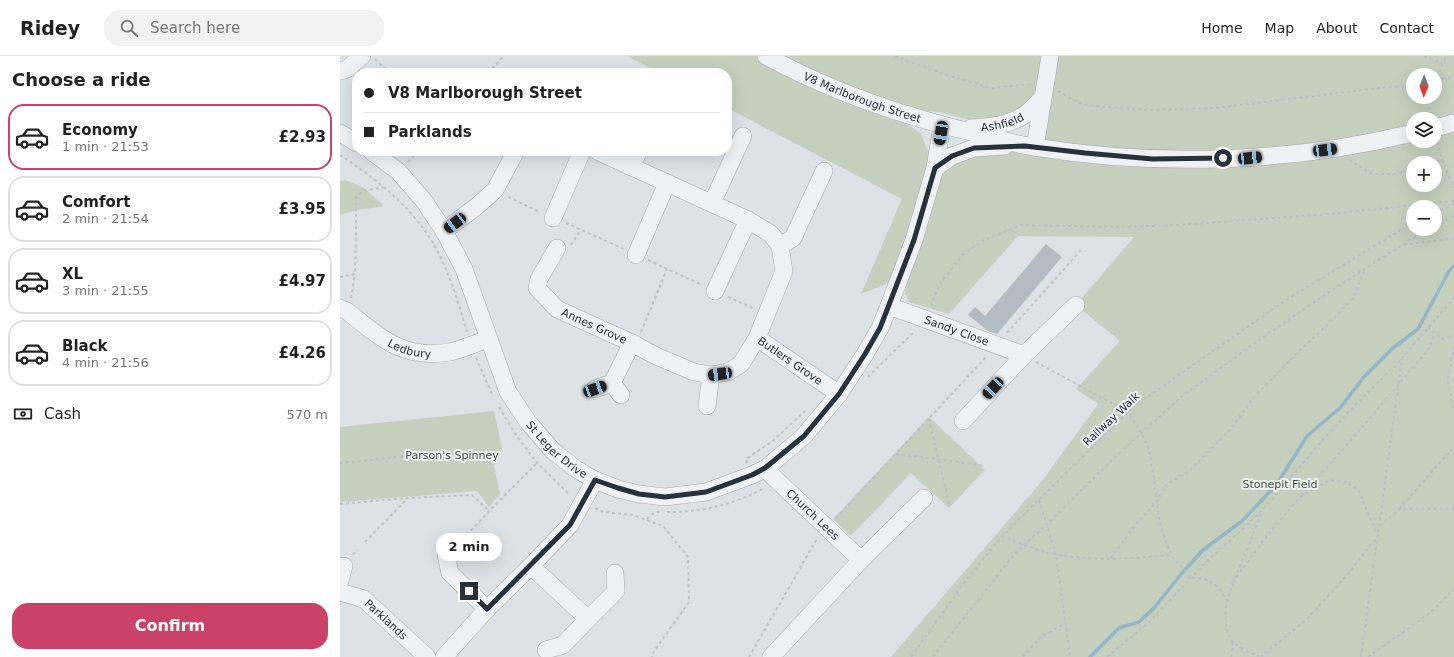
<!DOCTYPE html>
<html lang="en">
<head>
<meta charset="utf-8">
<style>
	:root { --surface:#fff; --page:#f2f2f2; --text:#222; --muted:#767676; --line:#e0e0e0; --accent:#cb4269 }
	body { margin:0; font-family:"DejaVu Sans",sans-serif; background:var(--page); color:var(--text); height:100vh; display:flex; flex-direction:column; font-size:15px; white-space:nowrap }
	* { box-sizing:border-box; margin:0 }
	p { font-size:13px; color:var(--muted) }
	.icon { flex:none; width:22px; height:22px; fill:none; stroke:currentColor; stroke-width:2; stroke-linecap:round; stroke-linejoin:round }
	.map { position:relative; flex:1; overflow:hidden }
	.sheet { display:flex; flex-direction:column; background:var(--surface); width:340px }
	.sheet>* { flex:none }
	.banner { position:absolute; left:12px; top:12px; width:380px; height:88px; border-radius:16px; box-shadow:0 4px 16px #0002; display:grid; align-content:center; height:88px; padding:0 12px; background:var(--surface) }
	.needle { width:26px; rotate:181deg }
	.fabs { position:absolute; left:1066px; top:12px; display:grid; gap:8px }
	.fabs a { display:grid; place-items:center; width:36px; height:36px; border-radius:50%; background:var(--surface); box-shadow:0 4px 16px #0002; font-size:20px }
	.end { position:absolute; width:18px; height:18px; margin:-9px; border:5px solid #27323d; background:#fff; box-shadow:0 0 0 2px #fff }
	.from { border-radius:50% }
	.bubble { position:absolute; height:28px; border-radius:14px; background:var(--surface); box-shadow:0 4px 16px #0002; font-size:13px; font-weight:600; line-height:28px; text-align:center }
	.car { position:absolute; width:12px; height:24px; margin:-12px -6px; border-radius:5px; box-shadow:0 0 3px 1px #0007; background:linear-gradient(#222 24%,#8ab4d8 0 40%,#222 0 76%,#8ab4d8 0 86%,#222 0) }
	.banner b { display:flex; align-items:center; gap:14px; height:38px; font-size:15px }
	.banner b+b { border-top:1px solid var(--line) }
	.banner i { width:10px; height:10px; background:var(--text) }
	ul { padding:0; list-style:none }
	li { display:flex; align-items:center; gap:12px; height:66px; margin:0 8px 6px; padding:0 4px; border:2px solid var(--line); border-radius:16px }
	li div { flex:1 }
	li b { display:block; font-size:15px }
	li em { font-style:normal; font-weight:600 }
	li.active { border-color:var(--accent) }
	li>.icon { width:36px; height:36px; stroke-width:1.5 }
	h2 { padding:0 12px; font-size:18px; line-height:48px }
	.pay { display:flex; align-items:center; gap:10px; height:44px; padding:0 12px; font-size:15px }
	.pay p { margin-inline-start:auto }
	.cta { display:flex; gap:8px; margin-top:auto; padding:8px 12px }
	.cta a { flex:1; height:46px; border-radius:16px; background:var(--accent); color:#fff; font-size:16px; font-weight:600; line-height:46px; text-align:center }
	header { display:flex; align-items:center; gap:24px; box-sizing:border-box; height:56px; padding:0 20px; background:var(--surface); border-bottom:1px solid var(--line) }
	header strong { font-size:19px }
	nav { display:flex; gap:22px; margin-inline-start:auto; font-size:14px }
	.search { width:280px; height:36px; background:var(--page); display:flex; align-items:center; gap:10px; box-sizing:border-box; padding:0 14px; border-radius:16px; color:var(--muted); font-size:15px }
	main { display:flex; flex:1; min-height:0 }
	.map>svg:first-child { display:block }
	.green { fill:#c5d0be; fill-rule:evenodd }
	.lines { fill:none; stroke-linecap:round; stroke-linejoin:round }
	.stream { stroke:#98b5c7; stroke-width:3.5 }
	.building { fill:#b4bcc3 }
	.minor-casing { stroke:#a3aab0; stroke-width:18 }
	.path { stroke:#bbc0c5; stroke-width:2; stroke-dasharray:3 3; stroke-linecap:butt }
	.minor { stroke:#eff2f5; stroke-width:17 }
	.route { stroke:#27323d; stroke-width:5 }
	.labels { text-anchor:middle; stroke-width:4; stroke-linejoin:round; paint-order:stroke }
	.street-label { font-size:11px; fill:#27323d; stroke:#ecf1f4 }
	.park-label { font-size:11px; fill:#405834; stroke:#ecf1f4 }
</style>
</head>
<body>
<header>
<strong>Ridey</strong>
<div class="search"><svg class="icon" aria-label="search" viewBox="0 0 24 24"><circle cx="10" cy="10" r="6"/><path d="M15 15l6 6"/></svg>Search here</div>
<nav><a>Home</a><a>Map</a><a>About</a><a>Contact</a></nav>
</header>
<main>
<section class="sheet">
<h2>Choose a ride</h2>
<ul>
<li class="active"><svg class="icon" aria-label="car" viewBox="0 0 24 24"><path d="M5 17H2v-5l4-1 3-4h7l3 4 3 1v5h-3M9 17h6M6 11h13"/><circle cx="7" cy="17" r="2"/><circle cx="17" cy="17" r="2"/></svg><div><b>Economy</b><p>1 min · 21:53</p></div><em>£2.93</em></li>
<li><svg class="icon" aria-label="car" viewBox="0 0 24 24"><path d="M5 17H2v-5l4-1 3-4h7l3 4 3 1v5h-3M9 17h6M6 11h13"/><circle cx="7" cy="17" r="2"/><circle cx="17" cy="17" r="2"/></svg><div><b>Comfort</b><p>2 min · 21:54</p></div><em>£3.95</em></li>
<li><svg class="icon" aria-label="car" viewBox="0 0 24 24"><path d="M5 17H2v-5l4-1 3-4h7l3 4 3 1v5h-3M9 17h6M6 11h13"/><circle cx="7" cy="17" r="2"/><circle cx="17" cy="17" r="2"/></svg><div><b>XL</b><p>3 min · 21:55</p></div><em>£4.97</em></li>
<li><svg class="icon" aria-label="car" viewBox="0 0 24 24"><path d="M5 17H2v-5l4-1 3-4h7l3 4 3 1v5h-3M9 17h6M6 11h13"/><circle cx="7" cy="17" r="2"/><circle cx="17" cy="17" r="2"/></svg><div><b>Black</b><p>4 min · 21:56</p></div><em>£4.26</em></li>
</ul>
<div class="pay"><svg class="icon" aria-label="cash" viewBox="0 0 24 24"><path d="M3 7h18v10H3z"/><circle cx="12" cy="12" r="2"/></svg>Cash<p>570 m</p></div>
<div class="cta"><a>Confirm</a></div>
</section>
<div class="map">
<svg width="1114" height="601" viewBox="0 0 1114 601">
	<rect width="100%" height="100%" fill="#dde2e6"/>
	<path class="green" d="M287,0H1114V601H551L702,425L758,348L736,333L780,285L736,249L794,181L678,180L609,258L569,246L565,237L573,185L551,226L521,238L562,143L387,52V17H320ZM1073,19H1095V41H1073ZM702,43L685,89L612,100L595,112L581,78L545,52L600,56L630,64L671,65ZM1073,63H1095V85H1073ZM1073,107H1095V129H1073ZM1073,151H1095V173H1073Z
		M5,124L24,132L44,150L18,154L0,159V125Z
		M154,355L162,393L154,409L160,438L149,451L137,435L0,446V371Z
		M589,361L645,414L609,452L571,417L511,480L493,463Z"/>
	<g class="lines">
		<path class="stream" d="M750,601L779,572L799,566L814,552L842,517L863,494L902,465L921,445L937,428L967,380L1000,352L1024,321L1052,293L1078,273L1109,215L1114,210"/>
	</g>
	<path class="building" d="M706,188L722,201L657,278L648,275L628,259L635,251L645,260Z"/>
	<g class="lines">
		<defs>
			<g id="minor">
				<path id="s1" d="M426,0C492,36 565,61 639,78C657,83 676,88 694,91C819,111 950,107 1073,77"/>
				<path d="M0,15L7,13L22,0"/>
				<path id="s2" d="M631,72C650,71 670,69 686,58C692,53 697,47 702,42"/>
				<path d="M1095,72L1114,67"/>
				<path d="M0,77L17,87"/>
				<path d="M695,91L710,0"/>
				<path id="s3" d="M31,95L59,116L84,145L104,175L124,213L168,336L188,366L213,395L236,413L255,424L278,433L299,438L325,441L366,436L412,419L425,413L464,380L499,338L525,298L540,272L549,250L574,184L595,112L602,70"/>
				<path d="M257,95L408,164"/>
				<path d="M291,111L299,95"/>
				<path d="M595,112L612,100L634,92L665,90"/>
				<path d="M372,147L403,80"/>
				<path d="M213,162L242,95"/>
				<path d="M104,175L137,150L155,134L176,95"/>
				<path d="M440,190L453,182L484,115"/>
				<path id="s4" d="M217,192L199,223L197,232L217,253L292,287L316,300L354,316L371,319L388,316L401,308L417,282"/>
				<path d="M296,199L327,127"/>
				<path id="s5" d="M375,235L408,164L431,178L440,190L444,215L417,282L499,338"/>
				<path id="s6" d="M549,250L684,299L736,249"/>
				<path id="s7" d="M0,252L7,255C41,282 63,304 110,296C123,293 136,287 148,283"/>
				<path d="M272,327L281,339"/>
				<path d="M255,333L272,327L292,287"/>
				<path d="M367,350L371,319"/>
				<path d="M623,365L684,299"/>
				<path id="s8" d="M425,413L521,504L584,442"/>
				<path d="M106,499L110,517L147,553L191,510L248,563L276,535L275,517"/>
				<path d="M191,510L230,469L255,424"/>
				<path d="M0,525L4,510"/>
				<path id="s9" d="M0,536L24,543L87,601"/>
				<path d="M206,594L223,589L248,563"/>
				<path d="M104,601L147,553"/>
				<path d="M431,601L521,504"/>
			</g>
		</defs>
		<use href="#minor" class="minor-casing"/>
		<path class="path" d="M555,0L594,15L651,32L692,28
			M1084,0L1102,7
			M35,3L49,17
			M148,17L164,0
			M1096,24L1114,20
			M1095,27L1106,0
			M718,35L743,49L807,54L875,52L1047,31L1073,30
			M1083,41L1087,44L1091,60
			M1097,86L1102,104L1114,132
			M0,99C35,122 71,150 93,187C109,215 118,245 127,276
			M1009,104L1032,118H1055L1073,113
			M68,106L78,95
			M1091,107L1102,104
			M168,141L200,156
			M1095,157L1114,148
			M226,167L284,193
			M1095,170L1114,160
			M231,189L241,174
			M1064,189L1114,182
			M308,204L362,229
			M0,221L15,218L16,184V142C22,132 33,134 43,131
			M388,241L413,252
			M11,242L15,218
			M591,250L599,229L624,197L644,184L681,169L779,171L839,169L989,158L1114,145
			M1088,271L1102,283L1114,280
			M301,276L327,213
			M667,277L742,193
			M1114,290L1108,324L1113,355L1114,356
			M136,302L153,340
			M696,306L788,356L799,373L809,393L814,422L819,464L831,499L851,522C873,522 878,529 888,547
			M528,321L575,275
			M159,351L176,379L197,407L230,439
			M589,363L609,448
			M556,398L598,403L645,410
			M0,407L107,396L154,409
			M407,407L406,403L434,384L465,355
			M962,439L1012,383L1088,294L1095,277
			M699,444L716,498L730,601
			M0,448L68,442L132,439L149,455
			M255,452L263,456L293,459L323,470L348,501L349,546L312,598V601
			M1059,453L1114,391
			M327,456C361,457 395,448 424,432
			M496,462L647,300
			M307,463L315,456H322
			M1040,470L1059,453H1114
			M127,479L149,455L197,407
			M662,480C676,485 691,492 705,496C747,506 790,503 831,499
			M25,486L67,443
			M13,499L17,494
			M771,502L797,467L817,445L826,429L849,415L889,375L914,341L957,297L987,269L1014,241L1024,215
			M895,522L922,456
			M893,526L930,476L960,441L990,424L1007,426L1018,434L1038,480L1006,520L968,562L921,601
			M893,526C887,542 880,570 892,585C899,592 911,597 920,601
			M409,601L478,481
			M571,601L624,527L662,480L793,351L946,244L1059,175L1073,168
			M593,601L676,496L703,472L773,403L840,342L916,286L1001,228L1070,184L1090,173
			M683,601L701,581L725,567
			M767,601L807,568L869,503L905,471L931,445L986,380L1011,353L1055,310L1114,242
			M891,601L893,585
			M1021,601L1062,303
			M1028,601L1090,557L1114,533"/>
		<use href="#minor" class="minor"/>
	</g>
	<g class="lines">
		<path class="route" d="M129,535L147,553L230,469L255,424L278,432L299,438L325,441L366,436L412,419L425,412L464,380L499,338L525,298L540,272L574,184L595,112L612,100L634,92L685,90L745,97L813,103L883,102"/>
	</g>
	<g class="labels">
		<g class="street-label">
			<text dy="4" stroke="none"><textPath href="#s1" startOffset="105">V8 Marlborough Street</textPath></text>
			<text dy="4" stroke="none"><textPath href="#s2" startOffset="32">Ashfield</textPath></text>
			<text dy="4" stroke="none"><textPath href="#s4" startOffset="115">Annes Grove</textPath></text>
			<text dy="4" stroke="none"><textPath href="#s6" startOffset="72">Sandy Close</textPath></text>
			<text dy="4" stroke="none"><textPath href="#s7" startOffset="82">Ledbury</textPath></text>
			<text dy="4" stroke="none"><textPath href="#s5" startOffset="258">Butlers Grove</textPath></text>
			<text transform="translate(771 363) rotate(-43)" y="4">Railway Walk</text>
			<text dy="4" stroke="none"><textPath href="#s3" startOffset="359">St Leger Drive</textPath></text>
			<text dy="4" stroke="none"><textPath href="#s8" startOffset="66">Church Lees</textPath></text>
			<text dy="4" stroke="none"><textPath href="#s9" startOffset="55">Parklands</textPath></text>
		</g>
		<g class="park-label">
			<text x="112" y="403">Parson's Spinney</text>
			<text x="940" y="432">Stonepit Field</text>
		</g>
	</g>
</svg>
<div class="fabs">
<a><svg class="needle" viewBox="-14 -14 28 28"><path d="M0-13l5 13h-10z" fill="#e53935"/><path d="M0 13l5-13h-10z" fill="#767676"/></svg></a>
<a><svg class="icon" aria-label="layers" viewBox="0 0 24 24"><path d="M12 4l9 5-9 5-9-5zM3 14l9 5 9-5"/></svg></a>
<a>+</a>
<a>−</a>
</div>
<i class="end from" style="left:883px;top:102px"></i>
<i class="end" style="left:129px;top:535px"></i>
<div class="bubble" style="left:96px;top:477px;width:66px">2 min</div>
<i class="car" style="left:601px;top:77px;rotate:190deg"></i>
<i class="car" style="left:985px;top:94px;rotate:83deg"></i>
<i class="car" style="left:910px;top:102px;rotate:84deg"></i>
<i class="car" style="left:115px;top:167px;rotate:233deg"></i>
<i class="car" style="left:380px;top:318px;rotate:262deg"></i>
<i class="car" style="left:653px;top:332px;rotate:223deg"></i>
<i class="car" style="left:255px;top:333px;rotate:70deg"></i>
<div class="banner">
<b><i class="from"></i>V8 Marlborough Street</b>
<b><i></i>Parklands</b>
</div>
</div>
</main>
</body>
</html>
